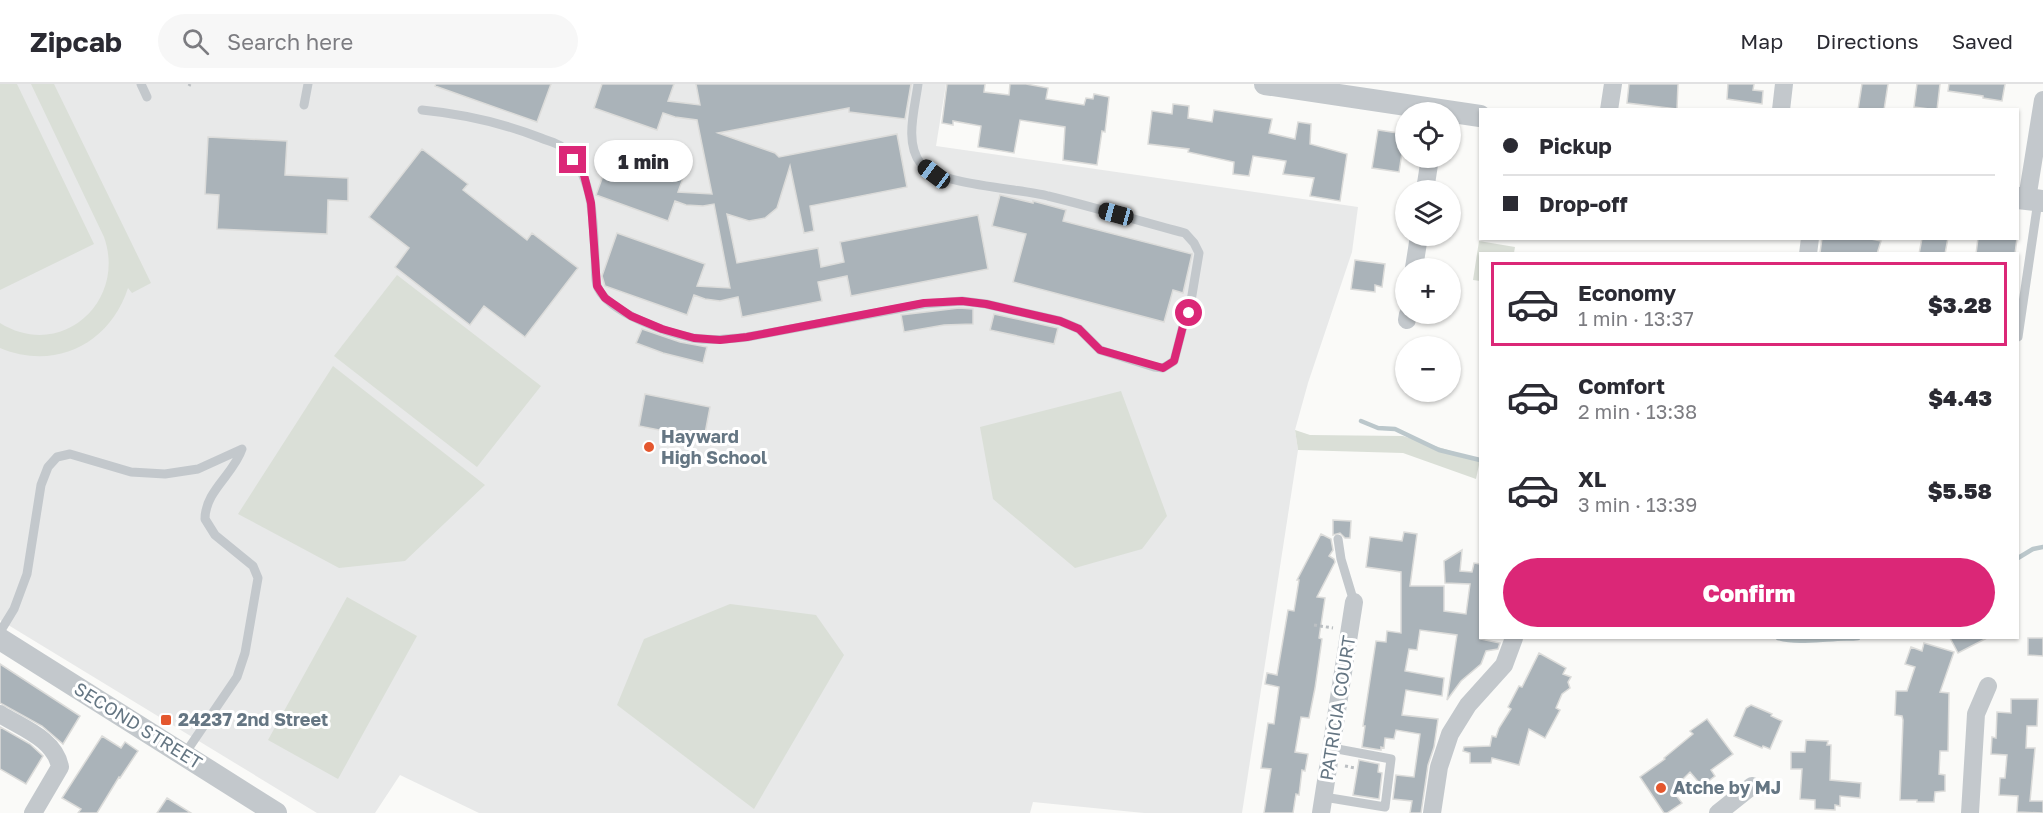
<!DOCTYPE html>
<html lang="en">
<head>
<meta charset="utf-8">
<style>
	:root { --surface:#fff; --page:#f7f7f7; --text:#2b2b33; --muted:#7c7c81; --line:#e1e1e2; --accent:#db2777 }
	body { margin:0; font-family:"Golos Text",sans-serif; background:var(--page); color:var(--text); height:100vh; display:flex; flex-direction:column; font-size:22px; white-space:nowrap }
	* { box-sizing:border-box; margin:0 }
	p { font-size:20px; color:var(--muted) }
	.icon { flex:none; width:33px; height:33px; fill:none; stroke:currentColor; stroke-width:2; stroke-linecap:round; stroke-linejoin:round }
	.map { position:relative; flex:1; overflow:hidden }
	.details { position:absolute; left:1479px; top:168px; width:540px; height:387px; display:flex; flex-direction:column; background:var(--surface); border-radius:0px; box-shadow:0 2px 4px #0004 }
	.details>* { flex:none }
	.top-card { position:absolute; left:1479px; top:24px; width:540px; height:132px; border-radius:0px; box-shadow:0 2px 4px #0004; display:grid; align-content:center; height:132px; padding:0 24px; background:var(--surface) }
	.fabs { position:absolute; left:1395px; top:18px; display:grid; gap:12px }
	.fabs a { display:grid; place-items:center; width:66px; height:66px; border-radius:50%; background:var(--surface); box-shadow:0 2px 4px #0004; font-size:30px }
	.end { position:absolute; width:27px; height:27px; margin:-14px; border:8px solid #db2777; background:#fff; box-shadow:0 0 0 3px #fff }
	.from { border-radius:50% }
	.bubble { position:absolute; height:42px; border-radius:21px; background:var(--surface); box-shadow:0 2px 4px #0004; font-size:20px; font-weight:800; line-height:42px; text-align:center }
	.car { position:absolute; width:18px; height:36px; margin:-18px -9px; border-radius:8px; box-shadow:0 0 4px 2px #0007; background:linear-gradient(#222 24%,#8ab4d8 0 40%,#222 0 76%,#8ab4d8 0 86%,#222 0) }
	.top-card b { display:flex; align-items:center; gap:21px; height:57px; font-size:22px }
	.top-card b+b { border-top:2px solid var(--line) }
	.top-card i { width:15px; height:15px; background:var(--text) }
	ul { padding:10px 0 0; list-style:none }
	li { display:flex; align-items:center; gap:18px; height:84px; margin:0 12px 9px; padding:0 12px; border:3px solid transparent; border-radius:0px }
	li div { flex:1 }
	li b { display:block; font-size:22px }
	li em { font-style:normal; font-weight:800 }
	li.current { border-color:var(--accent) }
	li>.icon { width:54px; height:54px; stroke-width:1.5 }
	.primary-button { display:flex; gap:12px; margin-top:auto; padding:12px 24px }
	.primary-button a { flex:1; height:69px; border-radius:36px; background:var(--accent); color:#fff; font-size:24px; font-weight:800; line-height:69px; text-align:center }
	header { display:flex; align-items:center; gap:36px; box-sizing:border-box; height:84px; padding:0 30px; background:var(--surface); border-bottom:2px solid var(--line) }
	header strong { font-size:28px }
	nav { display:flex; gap:33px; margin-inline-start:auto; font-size:21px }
	.search { width:420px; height:54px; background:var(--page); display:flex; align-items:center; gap:15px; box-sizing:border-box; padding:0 21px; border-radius:33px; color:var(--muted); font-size:22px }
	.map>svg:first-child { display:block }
	.built { fill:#e8e9e9 }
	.green { fill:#dadfd7 }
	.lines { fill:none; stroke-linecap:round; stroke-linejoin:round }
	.stream { stroke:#bbc7cb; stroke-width:4.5 }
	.building { fill:#aab3b9; stroke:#dcdcda; stroke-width:1.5 }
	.path { stroke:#bbbfc2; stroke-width:3; stroke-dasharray:3 3; stroke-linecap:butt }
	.service { stroke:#c3c8cc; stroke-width:9 }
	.minor { stroke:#c3c8cc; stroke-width:18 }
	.tertiary { stroke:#c3c8cc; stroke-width:22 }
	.route { stroke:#db2777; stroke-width:8 }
	.poi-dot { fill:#e4572e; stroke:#fff; stroke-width:2 }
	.labels { text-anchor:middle; stroke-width:6; stroke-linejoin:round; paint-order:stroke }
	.poi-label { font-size:18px; font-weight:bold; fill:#657683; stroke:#fff; text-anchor:start }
	.street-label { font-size:18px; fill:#657683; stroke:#fff }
</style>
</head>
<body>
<header>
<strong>Zipcab</strong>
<div class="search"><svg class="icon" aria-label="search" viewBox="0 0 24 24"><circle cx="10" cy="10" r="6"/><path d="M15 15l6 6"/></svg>Search here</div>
<nav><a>Map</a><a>Directions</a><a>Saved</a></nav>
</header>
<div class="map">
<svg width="2043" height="729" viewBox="0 0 2043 729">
	<rect width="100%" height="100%" fill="#fafaf8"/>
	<path class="built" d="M0,0H946L936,62L1358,123L1352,168L1308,299L1295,346L1298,366L1242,729H1144L1033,718L1030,729H479L400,691L375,729H317L0,536Z"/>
	<path class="green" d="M0,0H17L94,160L0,206Z
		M31,0H54L151,199L132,209L128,204C110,260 55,287 0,264V239C61,277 127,218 104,153Z
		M1479,157L1515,163L1514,169L1480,170V197L1473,196Z
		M397,191L541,302L477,383L334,272Z
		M333,282L485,401L405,477L339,484L238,430Z
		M1121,307L1167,432L1142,465L1075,484L993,415L980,343Z
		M1295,346L1310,351L1403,352L1480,376L1476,395L1403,369L1298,366Z
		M347,513L417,552L338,695L268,656Z
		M730,520L816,531L844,571L754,725L617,621L644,555Z"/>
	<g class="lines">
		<path class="stream" d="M1361,337L1378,344L1395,345L1439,366L1480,376
			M2018,474L2033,465L2043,463
			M1778,554C1796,559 1815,556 1835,555C1843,554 1850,555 1858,554"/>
	</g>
	<path class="building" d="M436,0H551L537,38L435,2Z
		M602,0H674L668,17L700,21L696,0H911L905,35L849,28V24L718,49L775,69L779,73L897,50L907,103L810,122L814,147L804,149L790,82L777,124L765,134L749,137L727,130L737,179L818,164L821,183L844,178L840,158L978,131L988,185L851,212L847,192L818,198L822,217L742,233L738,213L720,217L705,215L694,211L687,231L605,202L602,192L617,149L705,180L697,202L730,204L714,120L703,122L686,121L675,117L668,137L596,111L614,61L686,86L678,108L712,110L697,36L675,33L663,29L657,46L594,24Z
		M947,0H985L984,8L1009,11L1010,0H1026L1048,4L1046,15L1084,21L1086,14L1093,15L1094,10L1109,13L1105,48L1102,47L1097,81L1063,76L1065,43L1020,36L1014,69L978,63L981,42L953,37V41L942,39Z
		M1629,0H1678L1677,25L1627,19Z
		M1728,0H1754L1753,6L1763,7L1762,20L1727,15Z
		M1862,0H1888L1884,26H1858Z
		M1917,0H1940L1937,26L1914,23Z
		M1949,0H2005L2002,17L1983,14V12L1948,7Z
		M1173,20L1189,22L1188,34L1212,38L1214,26L1272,35L1269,49L1295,55L1298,38L1311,40L1310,60L1347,70L1340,117L1310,112L1314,94L1283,90L1286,77L1253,72L1249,92L1233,90L1234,78L1188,68L1189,65L1148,60L1152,27L1172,30Z
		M1378,46L1405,50L1399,88L1372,84Z
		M208,53L287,57L285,91L348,94V117L328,116L327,150L217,145L219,111L205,110Z
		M422,65L468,100L463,106L527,156L532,149L578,184L525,253L484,222L470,241L395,183L409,164L369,133Z
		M1000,111L1033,119V117L1066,126L1063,137L1192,170L1183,209L1173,206L1164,238L1013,198L1026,150L992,142Z
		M1822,154H1866L1881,157L1877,170H1826L1820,169Z
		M1922,154H1948L1945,170H1919Z
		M1978,154H2017L2015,170H1976Z
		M1355,176L1385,180L1382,203L1375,201V208L1351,205Z
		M959,224L973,225V240L944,241L904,248L901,231Z
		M994,230L1058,244L1054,260L990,246Z
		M642,245L680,258L707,263L703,279L663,269L636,259Z
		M645,310L710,323L704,355L639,342Z
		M1333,436L1351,437L1350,454H1345L1340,449L1333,451Z
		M1404,448L1417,450L1410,502H1444V527L1466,530L1470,500L1445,499L1444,477L1462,466L1460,487L1472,488L1474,479L1480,480V555L1500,559L1498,565L1486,567L1481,580L1461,597L1447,616L1457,551L1420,546L1417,566L1409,565L1405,587L1444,594L1442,612L1406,606L1402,631L1438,635L1434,663L1428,681L1421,729H1410L1412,717L1393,715L1396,691L1414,693L1420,650L1396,646L1394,655L1385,654L1384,664L1381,663V666L1362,663L1365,642H1363L1376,557L1386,558L1387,547L1401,549V488L1366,483L1370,453L1402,457Z
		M1321,450L1331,455L1333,466L1329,472L1334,475L1335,478L1317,513L1325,514L1319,554L1322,555L1315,604L1309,634L1301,633L1295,668L1308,670L1305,687L1302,686L1299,711L1296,710L1293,729H1264L1271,685L1261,684L1268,639L1274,640L1279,603L1265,600L1267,589L1277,591L1288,526L1294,527L1299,496H1297Z
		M1950,554H1987L1958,569Z
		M2028,554H2043V572L2028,571Z
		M1924,559L1954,568L1940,608L1949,609L1948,667H1940L1939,690L1945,691V707L1935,708L1934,718H1917V716H1900L1903,636L1902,632L1895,631L1896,607H1907L1915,583L1905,580L1911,563L1922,567Z
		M1539,569L1566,584L1563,590L1571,593L1568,598L1570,604L1562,610L1556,624L1560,626L1545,654L1529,645L1519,681L1492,674L1491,679H1470V669L1463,667L1464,663L1490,662L1492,652L1496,653L1499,644L1511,625L1508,623L1519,602L1522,603Z
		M0,580L80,632L63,660L42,642L0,619Z
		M2011,615H2038L2037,642H2027L2026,664H2035L2030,717H2043V729L2017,728L2018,712L1999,711L2000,694H2005L2007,671L1991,670L1992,653L1996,654L1997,628L2011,629Z
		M1751,621L1772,630L1771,632L1782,637L1770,665L1763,662L1762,664L1734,652L1746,624Z
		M1707,635L1733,670L1711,686L1715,692L1702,702L1690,688L1672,706L1682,719L1667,729H1664L1640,693L1665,675L1664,674L1693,650L1690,647Z
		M0,643L30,660L43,672L26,700L0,685Z
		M102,652L121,664L125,658L138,667L120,694L119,693L97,729H78L81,725L62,714Z
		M1806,656L1828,657L1827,661H1831L1830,696L1861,699L1860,714L1840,712V722L1835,721V726L1815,725V716L1800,715L1802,685H1791V668H1805Z
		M1359,676L1379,680L1378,688L1382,689L1379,715L1353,711Z
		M167,714L191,729H157Z"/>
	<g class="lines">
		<path class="path" d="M189,2L190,0
			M1314,541L1333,544
			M1345,682L1355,684"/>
		<path class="service" d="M141,0L147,13
			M304,21L308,0
			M422,26C463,30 503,39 541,54C548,57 557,59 562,63C594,90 593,134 595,173C596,182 594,196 598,204C610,229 667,249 693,254C711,257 729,255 747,253L924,220L962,217L986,220L1060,237L1079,245L1100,266L1154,283L1163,284L1174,277L1183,242L1189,229L1199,169L1194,159L1185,149C1139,137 1094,123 1048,112C1018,104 941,102 921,80C904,59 915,24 918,0
			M2018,253L2038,117
			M1338,455L1341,475L1354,518
			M0,548L14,525L27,490L41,401L48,383L57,373L70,370L131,388L165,390L198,385L242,365C234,390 205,407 205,435L215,451L253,482L258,494L245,569L237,593L184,671
			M1324,713L1385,723L1391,675L1332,664"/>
		<path class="minor" d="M1609,26L1613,0
			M1781,26L1784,0
			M1425,106L1430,74
			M2027,115L2043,16
			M1808,170L1810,154
			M1414,184L1419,152
			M1407,236L1408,230
			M0,630C22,644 55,655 60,683L33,729
			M1321,729L1354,518
			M1432,729L1439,683L1450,650L1468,621L1504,581L1514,554
			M1718,729L1752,702
			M1970,729L1976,630L1988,602"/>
		<path class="tertiary" d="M1265,0L1480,32
			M2018,114L2043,117
			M0,555L276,729"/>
	</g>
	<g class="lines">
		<path class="route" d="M573,76L584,91L591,119L597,202L605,214L631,232L662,245L694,254L720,256L747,253L924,219L962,217L986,220L1060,237L1079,245L1100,266L1163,284L1174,277L1183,242L1189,229"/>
	</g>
	<g class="poi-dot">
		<circle cx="649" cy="363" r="6"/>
		<rect x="160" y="630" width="12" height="12" rx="3"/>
		<circle cx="1661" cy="704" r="6"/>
	</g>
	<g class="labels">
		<g class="poi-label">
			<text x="661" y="359">Hayward<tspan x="661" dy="21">High School</tspan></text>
			<text x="178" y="642">24237 2nd Street</text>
			<text x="1673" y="710">Atche by MJ</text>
		</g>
		<g class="street-label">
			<text transform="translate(1338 624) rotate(-81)" y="6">PATRICIA COURT</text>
			<text transform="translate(138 642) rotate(32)" y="6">SECOND STREET</text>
		</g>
	</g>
</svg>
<div class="fabs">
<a><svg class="icon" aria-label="locate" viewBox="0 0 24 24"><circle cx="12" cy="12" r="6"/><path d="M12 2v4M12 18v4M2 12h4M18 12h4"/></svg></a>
<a><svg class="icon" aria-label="layers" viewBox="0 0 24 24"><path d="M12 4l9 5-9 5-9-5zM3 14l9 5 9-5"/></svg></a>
<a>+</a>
<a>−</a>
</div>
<i class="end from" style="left:1189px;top:229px"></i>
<i class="end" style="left:573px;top:76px"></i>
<div class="bubble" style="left:594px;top:56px;width:99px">1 min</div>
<i class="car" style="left:934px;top:90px;rotate:307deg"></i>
<i class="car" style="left:1116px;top:130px;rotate:285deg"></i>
<div class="top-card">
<b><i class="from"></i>Pickup</b>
<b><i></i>Drop-off</b>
</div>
<section class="details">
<ul>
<li class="current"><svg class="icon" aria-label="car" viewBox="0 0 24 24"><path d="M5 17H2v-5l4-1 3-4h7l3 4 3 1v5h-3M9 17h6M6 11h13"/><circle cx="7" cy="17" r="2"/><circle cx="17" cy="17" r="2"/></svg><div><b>Economy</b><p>1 min · 13:37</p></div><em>$3.28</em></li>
<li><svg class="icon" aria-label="car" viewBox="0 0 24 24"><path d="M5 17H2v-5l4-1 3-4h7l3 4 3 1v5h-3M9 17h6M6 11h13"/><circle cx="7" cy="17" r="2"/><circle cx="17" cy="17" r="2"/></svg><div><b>Comfort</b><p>2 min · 13:38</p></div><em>$4.43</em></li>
<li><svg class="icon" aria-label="car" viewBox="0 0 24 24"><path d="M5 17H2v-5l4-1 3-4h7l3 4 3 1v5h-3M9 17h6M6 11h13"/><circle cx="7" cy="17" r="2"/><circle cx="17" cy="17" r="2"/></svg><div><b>XL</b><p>3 min · 13:39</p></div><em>$5.58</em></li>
</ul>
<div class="primary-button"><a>Confirm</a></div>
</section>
</div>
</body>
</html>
